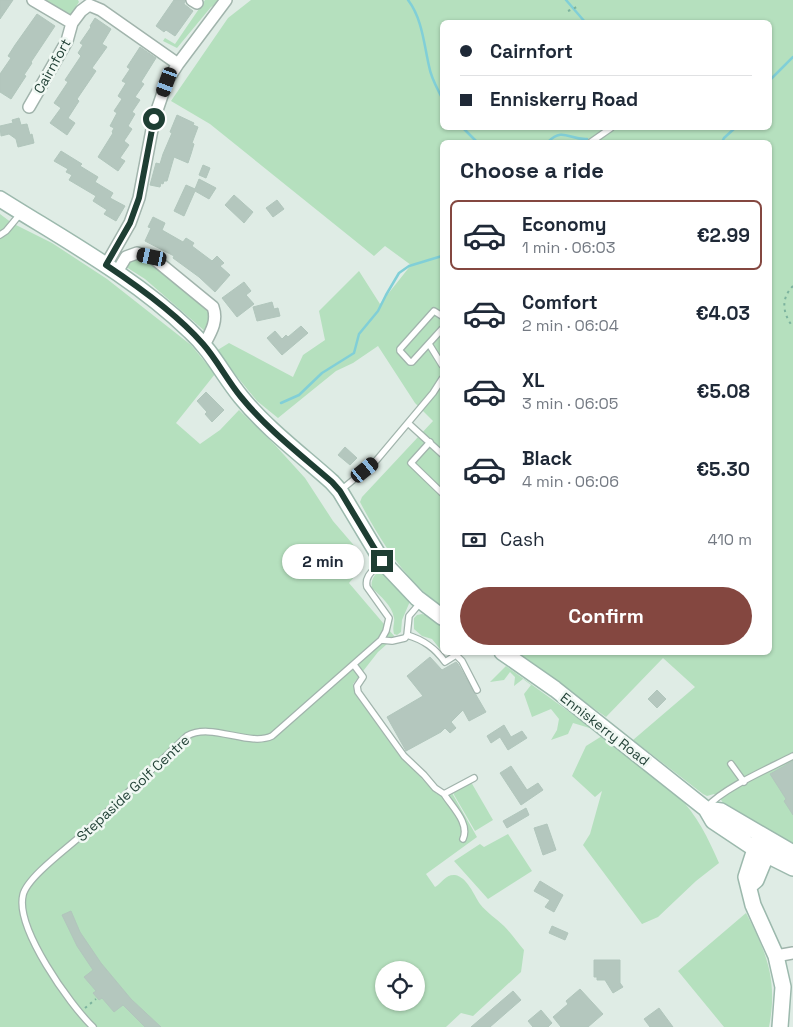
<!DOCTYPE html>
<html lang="en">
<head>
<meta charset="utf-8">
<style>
	:root { --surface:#fff; --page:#f2f2f3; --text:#1f2937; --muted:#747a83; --line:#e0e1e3; --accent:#844740 }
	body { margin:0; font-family:"Space Grotesk",sans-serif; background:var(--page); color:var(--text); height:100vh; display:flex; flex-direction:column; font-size:19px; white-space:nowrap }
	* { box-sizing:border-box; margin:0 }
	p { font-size:16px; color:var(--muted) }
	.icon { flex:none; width:28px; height:28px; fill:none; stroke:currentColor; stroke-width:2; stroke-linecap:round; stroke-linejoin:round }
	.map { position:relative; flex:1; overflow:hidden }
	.side { position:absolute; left:440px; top:140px; width:332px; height:515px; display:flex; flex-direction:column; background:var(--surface); border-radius:8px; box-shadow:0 1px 4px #0004 }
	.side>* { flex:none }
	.guide { position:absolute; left:440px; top:20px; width:332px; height:110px; border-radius:8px; box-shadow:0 1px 4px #0004; display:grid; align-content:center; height:110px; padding:0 20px; background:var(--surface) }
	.buttons { position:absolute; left:375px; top:961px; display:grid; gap:10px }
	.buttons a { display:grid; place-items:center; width:50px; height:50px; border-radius:50%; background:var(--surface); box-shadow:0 1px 4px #0004; font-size:25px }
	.end { position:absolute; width:22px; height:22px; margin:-11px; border:6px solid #1e3e33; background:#fff; box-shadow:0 0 0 2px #fff }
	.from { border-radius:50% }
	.bubble { position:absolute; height:35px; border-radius:18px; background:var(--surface); box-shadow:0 1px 4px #0004; font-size:16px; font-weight:600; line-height:35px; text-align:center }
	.car { position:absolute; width:15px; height:30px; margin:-15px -8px; border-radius:6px; box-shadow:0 0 4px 1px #0007; background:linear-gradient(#222 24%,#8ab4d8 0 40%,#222 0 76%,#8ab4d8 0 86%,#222 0) }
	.guide b { display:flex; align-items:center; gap:18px; height:48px; font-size:19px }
	.guide b+b { border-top:1px solid var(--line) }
	.guide i { width:12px; height:12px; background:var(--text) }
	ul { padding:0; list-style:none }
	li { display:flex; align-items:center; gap:15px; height:70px; margin:0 10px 8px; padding:0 10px; border:2px solid transparent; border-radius:8px }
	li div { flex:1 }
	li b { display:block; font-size:19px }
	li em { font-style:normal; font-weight:600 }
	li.on { border-color:var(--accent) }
	li>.icon { width:45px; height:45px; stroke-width:1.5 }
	h2 { padding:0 20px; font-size:22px; line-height:60px }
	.pay { display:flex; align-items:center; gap:12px; height:55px; padding:0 20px; font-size:19px }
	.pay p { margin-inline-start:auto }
	.action { display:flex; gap:10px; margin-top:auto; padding:10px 20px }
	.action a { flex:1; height:58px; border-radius:30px; background:var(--accent); color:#fff; font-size:20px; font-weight:600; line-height:58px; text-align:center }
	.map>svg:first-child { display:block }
	.green { fill:#b5e0be; fill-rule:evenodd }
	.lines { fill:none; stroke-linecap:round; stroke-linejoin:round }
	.stream { stroke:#81cfd7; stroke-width:2.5 }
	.building { fill:#b4c7be; stroke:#b1c6bc }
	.lane-casing { stroke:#a1b4ac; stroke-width:8 }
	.street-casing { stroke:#a1b4ac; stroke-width:14 }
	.secondary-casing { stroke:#9cb9ad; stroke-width:18 }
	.path { stroke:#7cb39e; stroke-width:2; stroke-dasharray:2.5 4; stroke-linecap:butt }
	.lane { stroke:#fff; stroke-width:5.5 }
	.street { stroke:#fff; stroke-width:11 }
	.secondary { stroke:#fff; stroke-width:15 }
	.route { stroke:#1e3e33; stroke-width:6 }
	.labels { text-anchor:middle; stroke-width:5; stroke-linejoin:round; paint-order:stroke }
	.street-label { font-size:14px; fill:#1e3e33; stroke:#f0f8f3 }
</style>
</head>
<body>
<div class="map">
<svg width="793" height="1027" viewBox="0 0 793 1027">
	<rect width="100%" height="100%" fill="#dfece5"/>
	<path class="green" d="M45,0H78L79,2L70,16Z
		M205,0H218V3L211,7L177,48L163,41L165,38L175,44Z
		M251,0H793V846L724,808L722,801L714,794L707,796L703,794L633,740L695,687L663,658L606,717L516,653L770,652V142H442V607C405,580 381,542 360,502L362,497L433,421L415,403L378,346L353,363L336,371L278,418L257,401L216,351L229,343L293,377L303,355L325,340L319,311L359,271L380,304L411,265L385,246L374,256L210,124L171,101L228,18ZM442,22H770V128H442Z
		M0,214L12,223L52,243L107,279L191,345L215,374L176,423L200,444L220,430L239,410L275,445L305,478L333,521L363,556L360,570L349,583L395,637L378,652L353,684L355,694L398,754L437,794L452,793L477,837L426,874L435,887C442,883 446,874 455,875C467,877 474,895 480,904C487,913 496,918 504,926C511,933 517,942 524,950L521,972L473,1016L461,1013L446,1027H0ZM384,970H416V1002H384Z
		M130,258L141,259L156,266L212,311L207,333L145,279L123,265Z
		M380,569L411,599L402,620L401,632L397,635L394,634C392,627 395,623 394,618C392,605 380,596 372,588C370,580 375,575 380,569Z
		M422,614L428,616L442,626V645L440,649L432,639L422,636L414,629V618L417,615Z
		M506,666L593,729L573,723L568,734L551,740L557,730L559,719L551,709L532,717L524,694L531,685L523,679L514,686L515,677L510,672L504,680L490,682Z
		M602,736L678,796C697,815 708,838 719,863L696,881L658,917L642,924L583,845L590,834L602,791L595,797L572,776L586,746Z
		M471,782L493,820L475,831L453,793Z
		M508,834L532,871L488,899L454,861L480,844L484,847Z
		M746,913C767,953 778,981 769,1027H724L678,971Z"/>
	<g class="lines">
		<path class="stream" d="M408,0C422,18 424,44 429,66C431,78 437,88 442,98
			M566,0L585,22
			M770,80L793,57
			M463,128L477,142
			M548,142C563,127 569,140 587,139
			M722,142L724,138L735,128
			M281,403L299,395L322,373L354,353L359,334L378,311L386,295L399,273L409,266L442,256"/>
	</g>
	<path class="building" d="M0,0H13L0,19Z
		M174,0H185L184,4L193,11L175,36L166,30L164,32L156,26Z
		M37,14L55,26L31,62L32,63L24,75L26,76L11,99L0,92V74L11,58L8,56L15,45Z
		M95,18L111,29L102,44L107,47L92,68L96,71L77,99L79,101L68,118L75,123L67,135L50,123L61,108L54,103L68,82L65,80L81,56L78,53L83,45L80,43L91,27L90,26Z
		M140,47L156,58L141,82L144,84L135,97L140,100L132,112L135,114L128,126L132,129L124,141L129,145L120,158L125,161L118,171L98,157L113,133L112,132L114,128L110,126L117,113L114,111L122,99L118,96L126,83L122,81L130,69L127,67Z
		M177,115L194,123L193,125L198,127L192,143L194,144L191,154L188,163L174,157L167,181H164L163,184L161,183L160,187L150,185L156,163L160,164L163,154L172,133L170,132Z
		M19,118L21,125L27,124L30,135L32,134L34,143L18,147L16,139L9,134L1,136L0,126L13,123L12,120Z
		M61,151L82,164L80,166L98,177L95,182L113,193L110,198L125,206L116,221L104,214L107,210L93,201L96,196L69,180L72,175L66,172L68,169L54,161Z
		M203,165L210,168L206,178L199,175Z
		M199,179L216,188L209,199L195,191L184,216L174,211L186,185L195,189Z
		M234,195L253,212L244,223L225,205Z
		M277,200L284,209L273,217L266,208Z
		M153,217L165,223L162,230L183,242L186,238L194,243L192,246L212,261L217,256L224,263L220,266L230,275L215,292L199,277L173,258L174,256L145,241L151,228L148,227Z
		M244,282L251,291L246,295L254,304L237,317L222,298Z
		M272,302L274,309L278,308L280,316L257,321L253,307Z
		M301,326L308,333L282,355L267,338L275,331L282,339L286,335L288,337Z
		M206,392L224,410L212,422L205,414L207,412L197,401Z
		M345,447L357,458L350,465L338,455Z
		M430,657L442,670L456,662L458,664L486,712L469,721L463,710L451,722L456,728L450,733L445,728L441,732L406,751L387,717L423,696L407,676Z
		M657,690L666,699L657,708L648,699Z
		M504,725L511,737L522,731L527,738L508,750L500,737L491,743L487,736Z
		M793,761V815L784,801L786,799L770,774Z
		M511,766L527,790L538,783L543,790L521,805L500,773Z
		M526,808L529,815L507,828L503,821Z
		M547,824L556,850L543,855L534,828Z
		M540,881L563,895L554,912L545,907L550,900L534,891Z
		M71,911L80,932L101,963L131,999L161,1027H145L123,1005L114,1012L102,998L99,1000L93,993L96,991L84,977L93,970L77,946L62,915Z
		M552,926L568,933L565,940L549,933Z
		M594,960H620V983L623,987L613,993L605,980H597V977H594Z
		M580,989L603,1014L588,1027H561L553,1017L568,1004L566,1001Z
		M513,991L521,1000L490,1027H471Z
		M659,1008L673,1027H650L644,1019Z
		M541,1010L552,1023L548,1027H533L528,1021Z"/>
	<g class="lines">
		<defs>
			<path id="lane" d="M591,142L611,128
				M0,235L6,231L21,213
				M442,316L434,311L400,349V351L410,362H412L442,329
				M429,344L442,365
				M408,423L442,454
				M430,442L411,463L442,493
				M341,490L375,462L391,443L433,393L442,379
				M407,635C424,640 435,648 445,662L456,655L462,661L477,690
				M381,640L392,641L405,638L407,635L409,616L421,602
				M354,665L363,677L357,686L358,692L404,756L424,775L435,788L444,794L474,778
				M731,764L744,782
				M444,794C452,807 470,823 463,839
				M707,807C723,788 770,768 793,756
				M93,1027C70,1005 15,928 23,895C27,877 69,847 84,833C119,802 152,769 187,736C211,722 249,747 272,736L381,640L386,631L389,618L367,587C364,576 374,570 381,562"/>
			<path id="street" d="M33,0L72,23L81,11L89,5L101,10L178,64
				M192,0L197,3
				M29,107L67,41L72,23
				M106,265L130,223L139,198L154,119L167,81L178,64L226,0
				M117,272L126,257L137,253L152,257L213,307C218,321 211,332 204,345
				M776,956L793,953"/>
			<path id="secondary" d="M0,199C65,240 134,277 190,331C212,351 223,375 241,397C267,429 302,455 332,482L340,491L382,561L417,598L442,617
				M502,652L555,689L706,809L713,821L755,849L793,868
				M706,809L721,811L793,853
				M761,835L755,849L746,877L753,905L776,956L783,987L780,1027
				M749,886L756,880L770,846"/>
		</defs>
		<use href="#lane" class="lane-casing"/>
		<use href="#street" class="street-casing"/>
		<use href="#secondary" class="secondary-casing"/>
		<path class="path" d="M568,11L579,6
			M793,286C780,299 783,314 793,327
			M85,1008L96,999"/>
		<use href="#lane" class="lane"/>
		<use href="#street" class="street"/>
		<use href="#secondary" class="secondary"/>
	</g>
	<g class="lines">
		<path class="route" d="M154,119L139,198L130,223L106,265C139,287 177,314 203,344C217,360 227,380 241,397C267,429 301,455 332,482L340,491L382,561"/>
	</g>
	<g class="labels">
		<g class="street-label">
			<text transform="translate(52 66) rotate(-61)" y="5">Cairnfort</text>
			<text transform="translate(605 729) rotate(38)" y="5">Enniskerry Road</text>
			<text transform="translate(133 788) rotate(-43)" y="5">Stepaside Golf Centre</text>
		</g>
	</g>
</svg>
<div class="buttons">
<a><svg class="icon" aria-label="locate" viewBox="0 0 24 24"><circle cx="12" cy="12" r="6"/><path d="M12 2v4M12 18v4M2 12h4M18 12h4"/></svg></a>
</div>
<i class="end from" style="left:154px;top:119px"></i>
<i class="end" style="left:382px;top:561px"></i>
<div class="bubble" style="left:282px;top:544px;width:82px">2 min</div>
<i class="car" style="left:167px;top:82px;rotate:200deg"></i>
<i class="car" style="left:152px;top:257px;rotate:282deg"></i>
<i class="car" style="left:365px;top:470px;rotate:51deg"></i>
<div class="guide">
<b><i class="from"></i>Cairnfort</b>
<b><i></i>Enniskerry Road</b>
</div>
<section class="side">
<h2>Choose a ride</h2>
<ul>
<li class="on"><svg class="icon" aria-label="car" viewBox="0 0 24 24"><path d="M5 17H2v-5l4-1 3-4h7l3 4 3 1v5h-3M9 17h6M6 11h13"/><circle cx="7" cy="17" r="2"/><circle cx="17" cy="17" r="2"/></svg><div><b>Economy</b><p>1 min · 06:03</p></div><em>€2.99</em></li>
<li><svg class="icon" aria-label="car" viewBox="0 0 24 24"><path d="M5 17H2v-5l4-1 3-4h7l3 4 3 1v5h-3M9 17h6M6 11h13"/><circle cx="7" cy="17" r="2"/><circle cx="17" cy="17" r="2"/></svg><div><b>Comfort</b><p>2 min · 06:04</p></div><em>€4.03</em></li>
<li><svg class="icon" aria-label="car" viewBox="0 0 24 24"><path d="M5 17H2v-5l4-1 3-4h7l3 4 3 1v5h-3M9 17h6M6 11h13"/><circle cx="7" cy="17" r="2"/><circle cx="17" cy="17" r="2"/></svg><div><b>XL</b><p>3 min · 06:05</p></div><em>€5.08</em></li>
<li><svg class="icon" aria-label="car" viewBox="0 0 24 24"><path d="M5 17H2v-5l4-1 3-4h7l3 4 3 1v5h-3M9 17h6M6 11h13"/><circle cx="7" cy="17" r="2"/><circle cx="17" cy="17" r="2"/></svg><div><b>Black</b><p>4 min · 06:06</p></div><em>€5.30</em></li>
</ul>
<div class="pay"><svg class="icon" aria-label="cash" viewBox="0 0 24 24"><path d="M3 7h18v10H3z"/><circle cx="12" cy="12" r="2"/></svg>Cash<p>410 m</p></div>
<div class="action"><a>Confirm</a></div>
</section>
</div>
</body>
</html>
